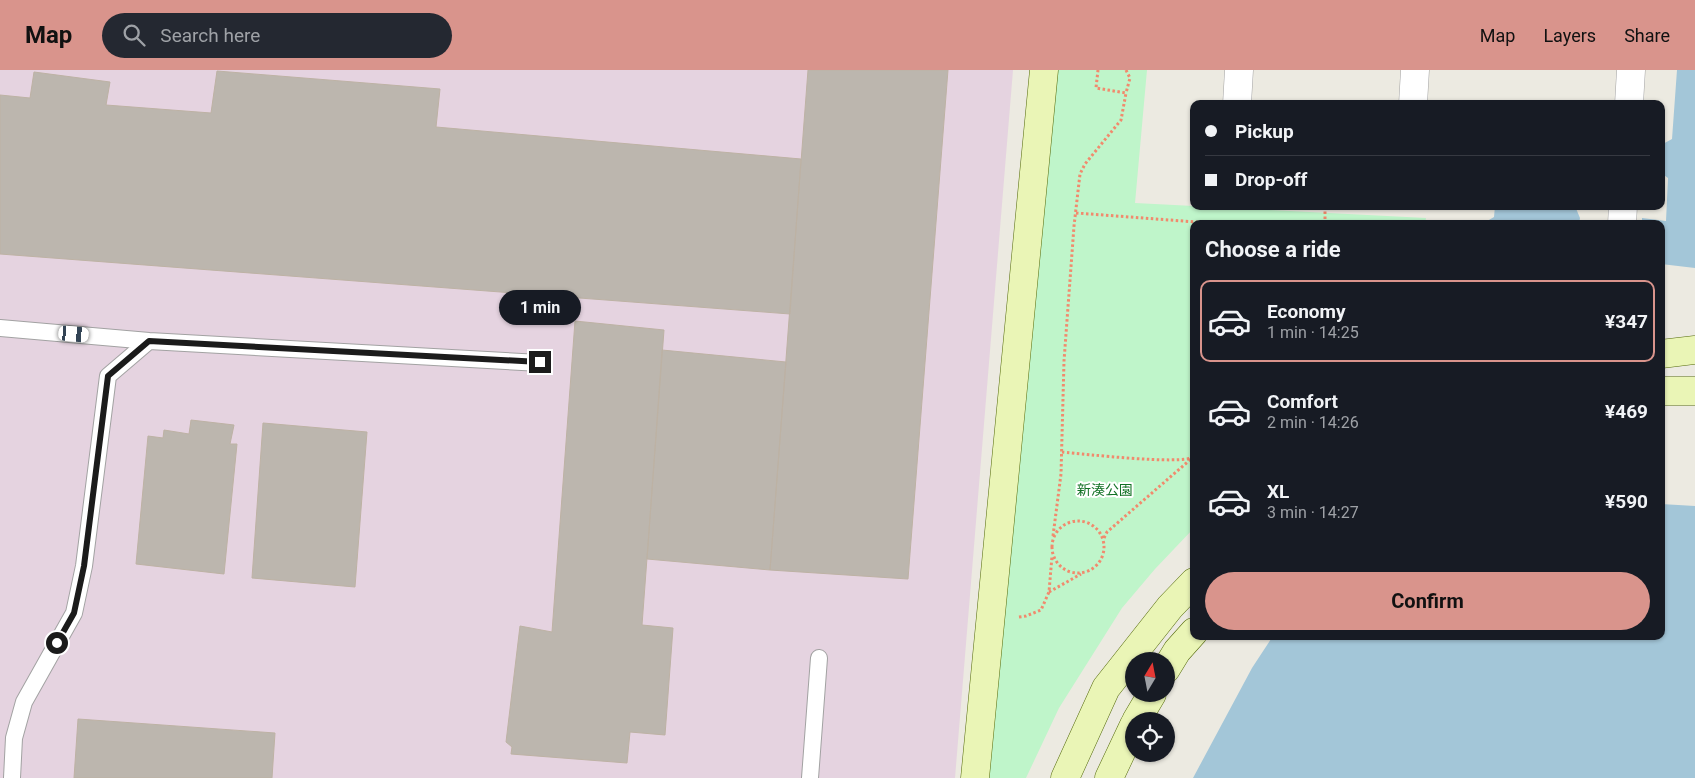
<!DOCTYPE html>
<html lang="en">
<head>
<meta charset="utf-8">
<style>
	:root { --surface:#171b24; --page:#242831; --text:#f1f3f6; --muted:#9ea1a6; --line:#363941; --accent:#d9948c }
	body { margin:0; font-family:Roboto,"Noto Sans JP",sans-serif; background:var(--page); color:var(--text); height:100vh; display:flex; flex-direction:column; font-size:19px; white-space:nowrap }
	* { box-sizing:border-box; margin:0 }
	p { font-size:16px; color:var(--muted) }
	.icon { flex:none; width:28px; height:28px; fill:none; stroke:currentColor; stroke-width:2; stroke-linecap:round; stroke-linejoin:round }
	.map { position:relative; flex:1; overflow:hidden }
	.panel { position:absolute; left:1190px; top:150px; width:475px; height:420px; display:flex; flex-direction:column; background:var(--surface); border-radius:10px; box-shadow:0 1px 4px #0004 }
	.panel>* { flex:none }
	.top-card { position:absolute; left:1190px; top:30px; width:475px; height:110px; border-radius:10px; box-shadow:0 1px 4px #0004; display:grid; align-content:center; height:110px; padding:0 15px; background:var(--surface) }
	.needle { width:32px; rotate:10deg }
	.controls { position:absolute; left:1125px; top:582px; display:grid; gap:10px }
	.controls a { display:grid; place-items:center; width:50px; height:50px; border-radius:50%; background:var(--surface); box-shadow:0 1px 4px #0004; font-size:25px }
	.end { position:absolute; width:22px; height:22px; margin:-11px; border:6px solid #1b1b1b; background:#fff; box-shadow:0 0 0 2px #fff }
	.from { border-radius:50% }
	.bubble { position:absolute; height:35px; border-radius:18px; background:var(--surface); box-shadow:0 1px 4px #0004; font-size:16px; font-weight:700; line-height:35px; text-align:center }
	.car { position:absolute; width:15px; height:30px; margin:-15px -8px; border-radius:6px; box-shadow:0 0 4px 1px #0007; background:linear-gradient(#fff 24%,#345 0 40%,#fff 0 76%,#345 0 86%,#fff 0) }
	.top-card b { display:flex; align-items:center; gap:18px; height:48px; font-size:19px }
	.top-card b+b { border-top:1px solid var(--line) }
	.top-card i { width:12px; height:12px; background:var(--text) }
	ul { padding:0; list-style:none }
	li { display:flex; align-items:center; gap:15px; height:82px; margin:0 10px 8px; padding:0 5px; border:2px solid transparent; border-radius:10px }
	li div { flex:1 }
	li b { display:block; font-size:19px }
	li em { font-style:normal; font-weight:700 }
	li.selected { border-color:var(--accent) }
	li>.icon { width:45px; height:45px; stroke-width:1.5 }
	h2 { padding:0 15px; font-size:22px; line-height:60px }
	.button { display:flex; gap:10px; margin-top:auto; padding:10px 15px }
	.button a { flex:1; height:58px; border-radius:30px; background:var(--accent); color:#111; font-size:20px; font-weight:700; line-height:58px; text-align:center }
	header { display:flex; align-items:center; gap:30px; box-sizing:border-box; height:70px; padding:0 25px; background:var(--accent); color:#111 }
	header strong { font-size:24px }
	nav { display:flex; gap:28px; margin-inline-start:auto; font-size:18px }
	.search { width:350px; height:45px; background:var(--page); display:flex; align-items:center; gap:12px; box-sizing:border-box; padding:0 18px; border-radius:28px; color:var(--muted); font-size:19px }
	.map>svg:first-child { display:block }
	.industrial { fill:#e5d3e0 }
	.park { fill:#bff5ca }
	.water { fill:#a3c6d8 }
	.building { fill:#bcb6ae; stroke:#bdb2a4 }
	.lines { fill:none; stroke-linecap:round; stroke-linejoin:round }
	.lane-casing { stroke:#a2a2a2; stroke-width:18 }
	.street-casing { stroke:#a2a2a2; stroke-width:29 }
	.secondary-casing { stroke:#546a0b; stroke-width:29 }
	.path { stroke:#f18a6d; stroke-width:3; stroke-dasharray:2.5 2.5; stroke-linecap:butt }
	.lane { stroke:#fff; stroke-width:16 }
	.street { stroke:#fff; stroke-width:28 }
	.secondary { stroke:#eaf5b6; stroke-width:28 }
	.route { stroke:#1b1b1b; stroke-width:6 }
	.labels { text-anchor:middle; stroke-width:4; stroke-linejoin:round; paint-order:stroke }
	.park-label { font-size:14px; fill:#117124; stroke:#fff }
</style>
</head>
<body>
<header>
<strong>Map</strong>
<div class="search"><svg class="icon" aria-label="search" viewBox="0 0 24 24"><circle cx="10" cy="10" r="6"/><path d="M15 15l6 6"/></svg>Search here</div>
<nav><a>Map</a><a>Layers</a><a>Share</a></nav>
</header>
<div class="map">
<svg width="1695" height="708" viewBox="0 0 1695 708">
	<rect width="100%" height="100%" fill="#eceae1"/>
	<path class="industrial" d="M0,0H1013L955,708H0Z"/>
	<path class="park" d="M1056,0H1147L1135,133L1426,148L1425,154H1194V458L1155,499L1122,538L1059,638L1026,708H989Z"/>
	<path class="water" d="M1677,0H1695V198L1661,194L1663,180L1661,179V154H1642V148L1666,151L1668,108L1661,103V75L1672,69Z
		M1495,136H1575L1580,148L1579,154H1482L1494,147Z
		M1661,434L1695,436V708H1193L1252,598L1273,566H1661Z"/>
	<path class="building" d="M808,0H948L908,509L770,500Z
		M217,1L440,19L436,57L801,89L790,244L0,184V25L30,28L34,2L110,12L106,35L211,43Z
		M575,251L664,260L642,555L673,558L665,665L630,662L627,693L511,684L512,677L506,672L520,556L552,562Z
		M662,280L786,292L770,500L647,489Z
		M191,350L234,355L230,374H237L224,504L136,494L148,366L163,368L164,360L189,364Z
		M263,353L367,362L355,517L252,508Z
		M78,649L275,663L272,708H74Z"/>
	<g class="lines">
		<defs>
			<path id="lane" d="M0,258L149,271L540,293
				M12,708L14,668L24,632L74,543L84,496L108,306L149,271
				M810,708L819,588"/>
			<path id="street" d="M1237,34L1239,0
				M1413,34L1415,0
				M1629,34L1631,0
				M1622,154L1623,136"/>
			<path id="secondary" d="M1661,284L1695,280
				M1661,321H1695
				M1166,599L1177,581L1194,562
				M1136,651L1152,624
				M975,708L1044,0
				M1065,708L1106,618L1170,537L1194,512
				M1109,708L1134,655"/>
		</defs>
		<use href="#lane" class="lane-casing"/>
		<use href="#street" class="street-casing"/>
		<use href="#secondary" class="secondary-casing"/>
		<path class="path" d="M1126,0L1130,8L1126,23
			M1076,143L1223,154
			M1325,154V136
			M1062,382C1084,384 1180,395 1194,387
			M1052 477a26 26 0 1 1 52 0a26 26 0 1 1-52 0Z
			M1053,466L1061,404L1064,291L1074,156L1080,104L1085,94L1121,50L1126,23L1096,18L1098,0
			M1104,468L1107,462L1191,389
			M1049,522L1081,504
			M1019,547L1026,546L1041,540L1049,522L1052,486"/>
		<use href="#lane" class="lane"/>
		<use href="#street" class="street"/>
		<use href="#secondary" class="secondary"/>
	</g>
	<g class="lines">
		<path class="route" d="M57,573L74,543L84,496L108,306L149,271L540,292"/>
	</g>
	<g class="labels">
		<g class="park-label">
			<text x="1105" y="425">新湊公園</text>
		</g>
	</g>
</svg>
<div class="controls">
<a><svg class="needle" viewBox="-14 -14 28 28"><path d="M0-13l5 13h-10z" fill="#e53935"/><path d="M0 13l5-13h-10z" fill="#9ea1a6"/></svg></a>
<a><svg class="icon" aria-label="locate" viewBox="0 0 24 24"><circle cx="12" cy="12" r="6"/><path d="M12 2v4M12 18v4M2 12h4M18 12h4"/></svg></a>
</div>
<i class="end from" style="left:57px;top:573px"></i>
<i class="end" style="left:540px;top:292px"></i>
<div class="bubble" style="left:499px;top:220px;width:82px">1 min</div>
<i class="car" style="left:74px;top:264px;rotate:95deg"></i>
<div class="top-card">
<b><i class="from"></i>Pickup</b>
<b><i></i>Drop-off</b>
</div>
<section class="panel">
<h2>Choose a ride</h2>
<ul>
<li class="selected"><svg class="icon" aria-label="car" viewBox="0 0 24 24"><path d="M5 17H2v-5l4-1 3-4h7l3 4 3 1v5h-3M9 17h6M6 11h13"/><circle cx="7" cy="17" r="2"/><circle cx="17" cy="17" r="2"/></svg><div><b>Economy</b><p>1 min · 14:25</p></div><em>¥347</em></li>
<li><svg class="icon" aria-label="car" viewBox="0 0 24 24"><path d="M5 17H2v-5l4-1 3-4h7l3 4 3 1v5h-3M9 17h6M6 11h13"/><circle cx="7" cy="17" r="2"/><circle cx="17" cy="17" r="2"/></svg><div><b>Comfort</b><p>2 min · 14:26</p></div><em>¥469</em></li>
<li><svg class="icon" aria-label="car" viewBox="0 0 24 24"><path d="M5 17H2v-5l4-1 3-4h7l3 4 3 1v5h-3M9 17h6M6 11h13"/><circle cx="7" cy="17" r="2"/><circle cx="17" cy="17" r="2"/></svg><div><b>XL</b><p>3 min · 14:27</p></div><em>¥590</em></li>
</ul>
<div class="button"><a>Confirm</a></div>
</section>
</div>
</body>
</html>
